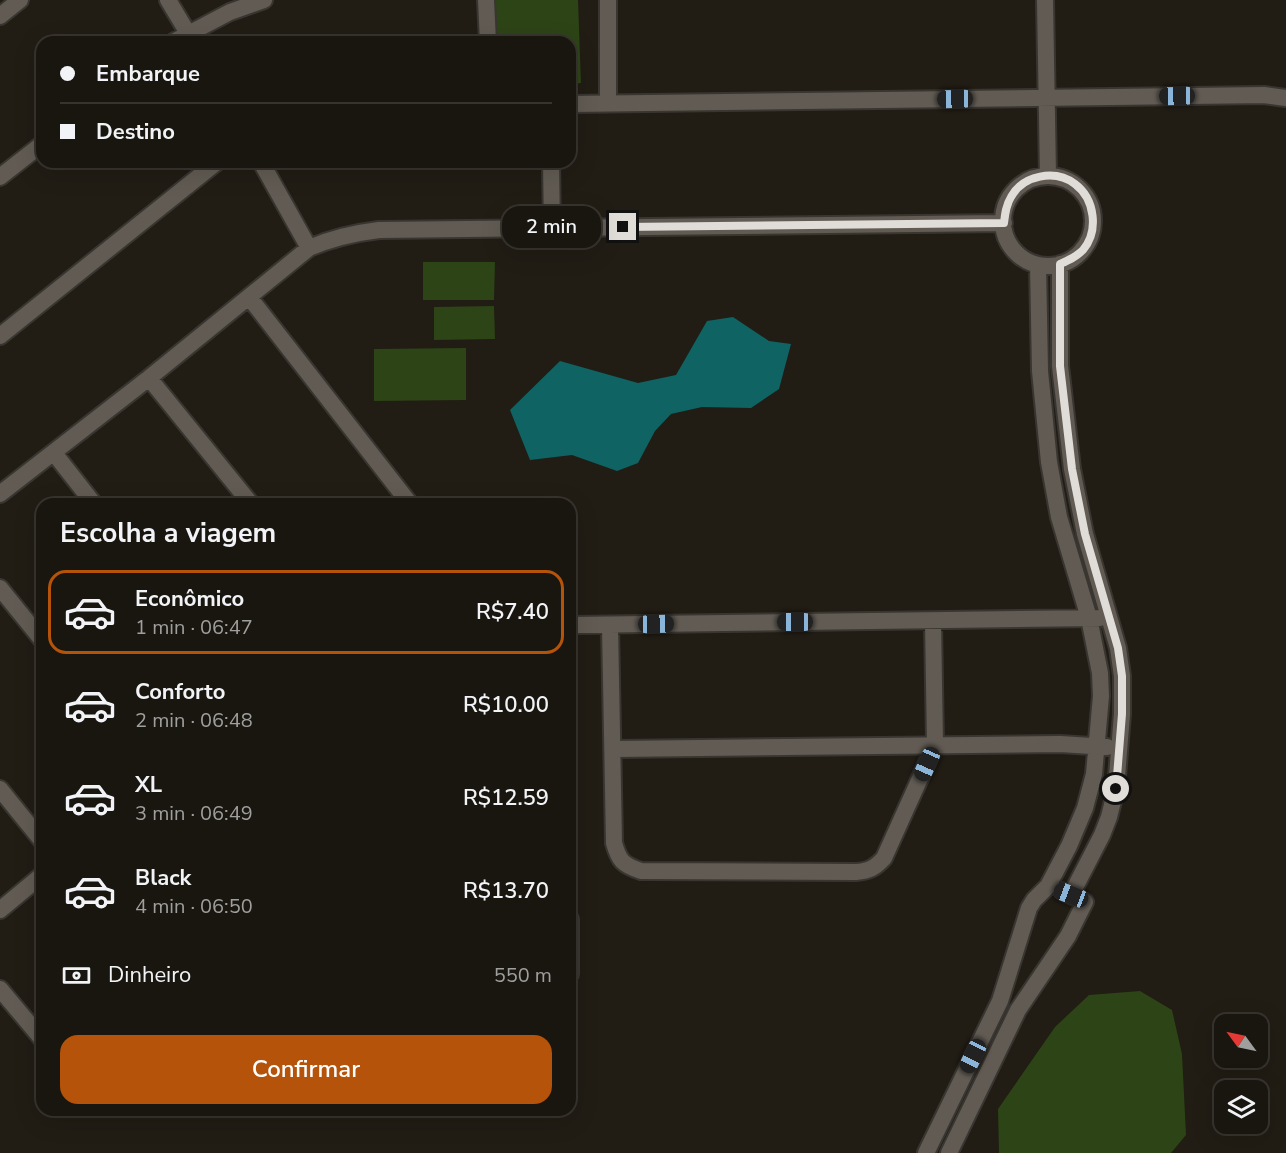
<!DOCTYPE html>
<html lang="pt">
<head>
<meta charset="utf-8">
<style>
	:root { --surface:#19150f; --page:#26221d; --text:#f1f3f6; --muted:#9f9f9e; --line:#37342f; --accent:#b45309 }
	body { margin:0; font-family:"Nunito Sans",sans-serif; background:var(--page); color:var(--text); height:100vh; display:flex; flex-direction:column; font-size:22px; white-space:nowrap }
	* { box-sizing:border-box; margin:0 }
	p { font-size:20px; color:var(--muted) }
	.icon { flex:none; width:33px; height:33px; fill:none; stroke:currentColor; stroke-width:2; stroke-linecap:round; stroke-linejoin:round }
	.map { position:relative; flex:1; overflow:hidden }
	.sheet { position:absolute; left:36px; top:498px; width:540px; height:618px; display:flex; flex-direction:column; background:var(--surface); border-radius:18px; box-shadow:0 6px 24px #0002,0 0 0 2px var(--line) }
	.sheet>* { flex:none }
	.banner { position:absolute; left:36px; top:36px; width:540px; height:132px; border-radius:18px; box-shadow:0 6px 24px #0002,0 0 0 2px var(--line); display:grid; align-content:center; height:132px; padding:0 24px; background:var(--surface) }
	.needle { width:39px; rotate:303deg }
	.buttons { position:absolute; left:1214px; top:1014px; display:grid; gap:12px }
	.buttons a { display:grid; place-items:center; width:54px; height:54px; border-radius:12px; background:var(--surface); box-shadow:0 6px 24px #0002,0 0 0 2px var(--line); font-size:30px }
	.end { position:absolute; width:27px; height:27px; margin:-14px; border:8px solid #e0dcd7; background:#111; box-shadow:0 0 0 3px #111 }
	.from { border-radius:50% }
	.bubble { position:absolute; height:42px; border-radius:18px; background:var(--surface); box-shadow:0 6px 24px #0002,0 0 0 2px var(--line); font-size:20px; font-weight:600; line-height:42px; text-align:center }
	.car { position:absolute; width:18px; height:36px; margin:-18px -9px; border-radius:8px; box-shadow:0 0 4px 2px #0007; background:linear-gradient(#222 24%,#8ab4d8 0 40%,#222 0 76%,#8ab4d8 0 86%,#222 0) }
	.banner b { display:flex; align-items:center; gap:21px; height:57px; font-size:22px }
	.banner b+b { border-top:2px solid var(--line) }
	.banner i { width:15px; height:15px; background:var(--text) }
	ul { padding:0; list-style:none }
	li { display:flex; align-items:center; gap:18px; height:84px; margin:0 12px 9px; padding:0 12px; border:3px solid transparent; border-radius:18px }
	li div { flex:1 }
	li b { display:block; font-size:22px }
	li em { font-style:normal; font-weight:600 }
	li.on { border-color:var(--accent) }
	li>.icon { width:54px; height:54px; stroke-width:1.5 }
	h2 { padding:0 24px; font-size:27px; line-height:72px }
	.pay { display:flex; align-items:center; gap:15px; height:66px; padding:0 24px; font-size:22px }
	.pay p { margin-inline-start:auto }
	.primary-button { display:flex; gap:12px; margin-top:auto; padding:12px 24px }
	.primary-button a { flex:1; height:69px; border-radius:18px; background:var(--accent); color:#fff; font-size:24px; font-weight:600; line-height:69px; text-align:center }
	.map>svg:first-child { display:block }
	.green { fill:#2d4417 }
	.water { fill:#0f6363 }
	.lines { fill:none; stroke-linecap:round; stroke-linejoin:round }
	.street-casing { stroke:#393631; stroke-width:20 }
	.street { stroke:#615b53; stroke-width:16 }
	.route { stroke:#e0dcd7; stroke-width:8 }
</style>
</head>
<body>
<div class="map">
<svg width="1286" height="1153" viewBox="0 0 1286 1153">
	<rect width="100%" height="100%" fill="#211c14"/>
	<path class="green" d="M493,0H578L581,83L570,84V42H494Z
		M423,262H495L494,300H423Z
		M494,306L495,339L434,340V307Z
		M466,348V400L374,401V349Z
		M1140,991L1172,1010L1182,1054L1186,1135L1171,1153H999L998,1109L1055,1027L1089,995Z"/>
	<path class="water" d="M733,317L769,341L791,344L779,389L751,408L702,407L671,414L655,431L638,463L617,471L572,455L530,460L510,410L560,361L638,383L676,375L707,321Z"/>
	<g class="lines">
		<defs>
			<path id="street" d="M168,0L192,40
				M486,0L488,42
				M608,0V103
				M1045,0L1048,176
				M0,16L20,0
				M173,42L230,12L264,0
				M570,104L1264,95L1286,98
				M261,162L309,248
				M551,162L552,228
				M1003 221a45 45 0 1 1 90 0a45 45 0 1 1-90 0Z
				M0,177L42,144
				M1060,264V366L1072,469L1085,534L1118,648L1122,676V714L1116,789L1109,817L1102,835L1071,895
				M249,297L410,504
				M0,336L217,162
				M149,378L251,504
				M54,453L94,504
				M0,494L149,378L309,248C332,238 354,233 379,230L1004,223
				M0,588L42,640
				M570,625L1100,618
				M610,625L614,843C619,861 623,865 641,871L856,872C869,871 875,868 884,858L935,745L933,621
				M614,749L1060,744L1107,747
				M0,789L42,841
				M0,910L42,875
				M570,919V974
				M0,989L42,1039
				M926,1153L1000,1001L1029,908L1034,900L1048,886L1069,846L1085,808L1094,774L1101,696L1100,673L1089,618L1059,517L1049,462L1040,371L1038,265
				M949,1153L1018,1010L1068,936L1085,902L1062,891"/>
		</defs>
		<use href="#street" class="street-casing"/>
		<use href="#street" class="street"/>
	</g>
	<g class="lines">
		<path class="route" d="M623,227L1004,223C1005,214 1006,205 1011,197C1023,175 1055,169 1075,184C1095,199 1099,231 1083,250C1076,257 1069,260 1060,264V366L1072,469L1085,534L1118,648L1122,676V714L1116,789"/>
	</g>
</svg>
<div class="buttons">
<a><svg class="needle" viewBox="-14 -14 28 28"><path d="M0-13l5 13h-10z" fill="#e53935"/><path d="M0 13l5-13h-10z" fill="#9f9f9e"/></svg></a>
<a><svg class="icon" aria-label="layers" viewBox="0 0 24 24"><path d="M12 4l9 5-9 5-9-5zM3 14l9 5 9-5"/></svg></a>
</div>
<i class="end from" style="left:1116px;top:789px"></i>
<i class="end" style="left:623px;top:227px"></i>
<div class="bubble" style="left:502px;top:206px;width:99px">2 min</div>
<i class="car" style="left:1177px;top:96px;rotate:269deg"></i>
<i class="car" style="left:955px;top:99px;rotate:269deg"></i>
<i class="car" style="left:795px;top:622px;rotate:270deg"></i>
<i class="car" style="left:656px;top:624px;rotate:89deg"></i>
<i class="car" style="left:927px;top:764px;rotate:204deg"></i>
<i class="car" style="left:1071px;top:895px;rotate:291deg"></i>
<i class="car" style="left:973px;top:1056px;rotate:206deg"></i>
<div class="banner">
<b><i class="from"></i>Embarque</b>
<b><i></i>Destino</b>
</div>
<section class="sheet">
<h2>Escolha a viagem</h2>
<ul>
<li class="on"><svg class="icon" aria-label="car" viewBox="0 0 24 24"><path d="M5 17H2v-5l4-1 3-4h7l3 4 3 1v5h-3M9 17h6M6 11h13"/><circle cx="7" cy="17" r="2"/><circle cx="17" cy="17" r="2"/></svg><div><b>Econômico</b><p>1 min · 06:47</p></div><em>R$7.40</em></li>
<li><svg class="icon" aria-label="car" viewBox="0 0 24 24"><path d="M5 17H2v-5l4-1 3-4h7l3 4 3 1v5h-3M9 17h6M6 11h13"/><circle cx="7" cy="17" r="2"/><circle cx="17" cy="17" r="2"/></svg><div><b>Conforto</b><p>2 min · 06:48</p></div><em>R$10.00</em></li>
<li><svg class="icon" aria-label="car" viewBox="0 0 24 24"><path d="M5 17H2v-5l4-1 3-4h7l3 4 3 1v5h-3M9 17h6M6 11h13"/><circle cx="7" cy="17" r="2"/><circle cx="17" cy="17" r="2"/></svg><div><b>XL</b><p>3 min · 06:49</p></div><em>R$12.59</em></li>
<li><svg class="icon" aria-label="car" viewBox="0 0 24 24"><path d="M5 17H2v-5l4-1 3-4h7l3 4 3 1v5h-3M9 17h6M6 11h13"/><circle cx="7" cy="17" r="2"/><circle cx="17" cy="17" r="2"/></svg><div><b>Black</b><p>4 min · 06:50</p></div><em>R$13.70</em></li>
</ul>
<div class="pay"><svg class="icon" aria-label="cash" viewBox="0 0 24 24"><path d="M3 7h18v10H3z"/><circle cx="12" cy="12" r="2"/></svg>Dinheiro<p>550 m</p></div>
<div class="primary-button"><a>Confirmar</a></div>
</section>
</div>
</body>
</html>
